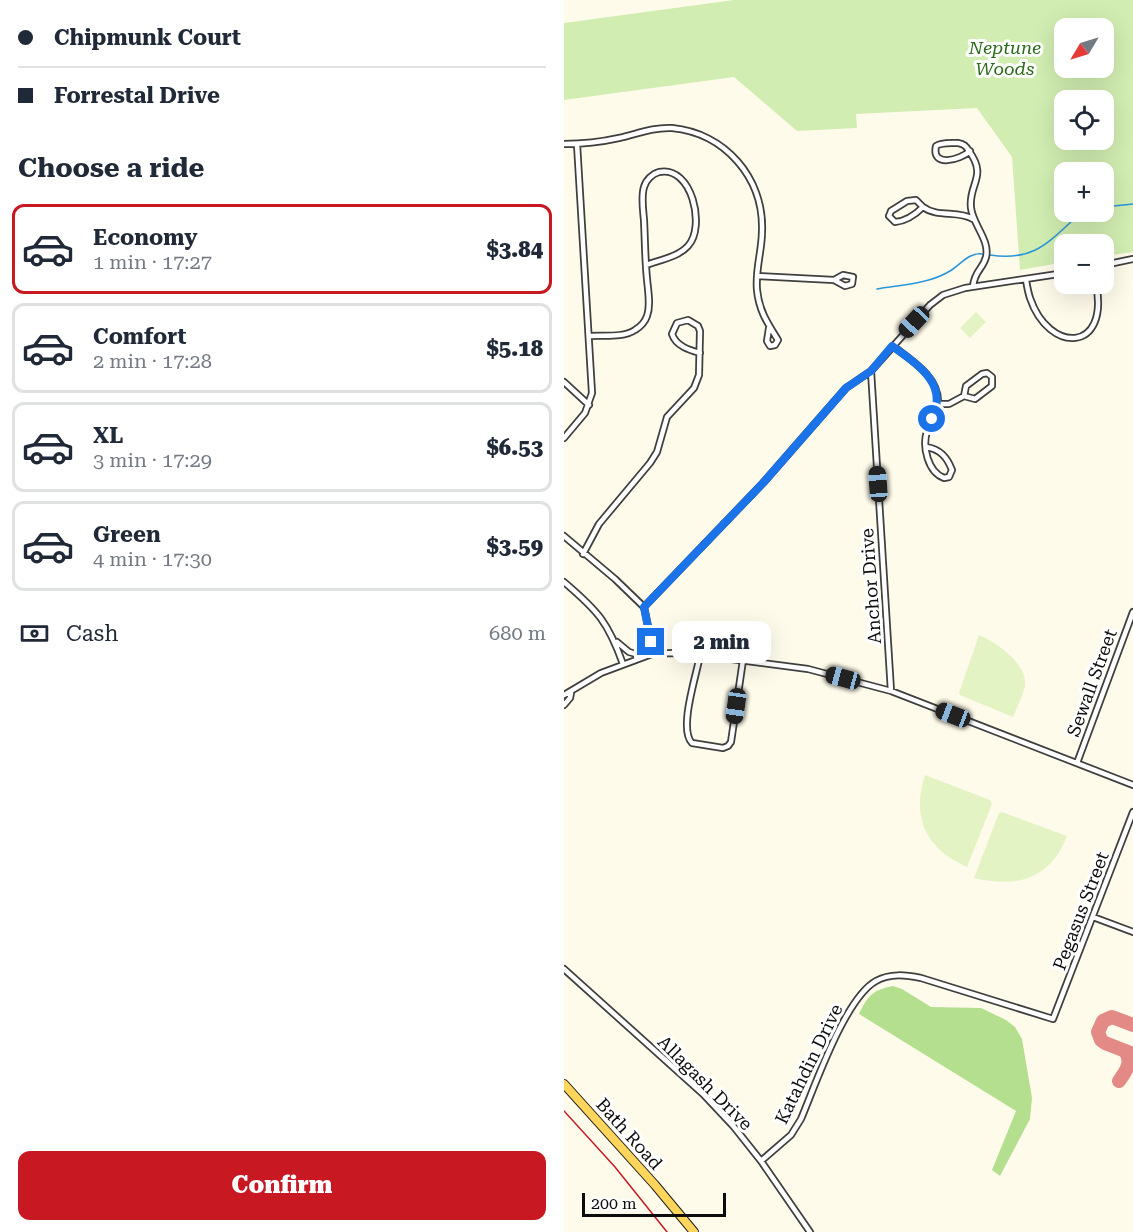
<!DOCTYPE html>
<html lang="en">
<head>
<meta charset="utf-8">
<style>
	:root { --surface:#fff; --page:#f2f2f3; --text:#1f2937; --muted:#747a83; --line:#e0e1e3; --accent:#c81822 }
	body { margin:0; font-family:"Roboto Serif",serif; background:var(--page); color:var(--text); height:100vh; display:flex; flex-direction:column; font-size:22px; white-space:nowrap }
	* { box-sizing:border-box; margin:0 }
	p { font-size:20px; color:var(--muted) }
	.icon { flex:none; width:33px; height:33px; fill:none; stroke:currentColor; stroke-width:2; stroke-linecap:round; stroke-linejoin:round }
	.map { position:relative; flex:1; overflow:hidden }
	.drawer { display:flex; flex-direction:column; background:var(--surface); width:564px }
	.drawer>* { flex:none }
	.banner { display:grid; align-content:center; height:132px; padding:0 18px; background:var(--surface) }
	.needle { width:39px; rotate:232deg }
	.controls { position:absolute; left:490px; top:18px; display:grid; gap:12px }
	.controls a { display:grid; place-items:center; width:60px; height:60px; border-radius:12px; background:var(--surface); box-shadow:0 6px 24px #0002; font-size:30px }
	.scale { position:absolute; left:18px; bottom:15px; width:144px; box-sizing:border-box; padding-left:6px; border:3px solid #0c0c0c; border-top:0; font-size:16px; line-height:21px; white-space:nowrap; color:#0c0c0c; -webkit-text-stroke:4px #fff; paint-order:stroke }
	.end { position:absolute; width:27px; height:27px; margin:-14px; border:8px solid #1a73e8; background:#fff; box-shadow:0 0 0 3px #fff }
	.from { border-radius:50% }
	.bubble { position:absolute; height:42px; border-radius:12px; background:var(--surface); box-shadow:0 6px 24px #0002; font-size:20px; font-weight:800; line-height:42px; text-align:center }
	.car { position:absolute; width:18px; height:36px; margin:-18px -9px; border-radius:8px; box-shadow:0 0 4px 2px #0007; background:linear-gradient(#222 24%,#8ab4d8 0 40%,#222 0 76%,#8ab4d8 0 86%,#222 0) }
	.banner b { display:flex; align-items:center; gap:21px; height:57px; font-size:22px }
	.banner b+b { border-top:2px solid var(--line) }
	.banner i { width:15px; height:15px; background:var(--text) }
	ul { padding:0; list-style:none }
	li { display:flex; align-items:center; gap:18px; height:90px; margin:0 12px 9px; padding:0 6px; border:3px solid var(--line); border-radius:12px }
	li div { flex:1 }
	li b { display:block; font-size:22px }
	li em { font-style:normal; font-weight:800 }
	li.selected { border-color:var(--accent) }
	li>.icon { width:54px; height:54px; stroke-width:1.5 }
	h2 { padding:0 18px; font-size:27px; line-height:72px }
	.pay { display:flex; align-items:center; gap:15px; height:66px; padding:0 18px; font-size:22px }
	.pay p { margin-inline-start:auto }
	.primary-button { display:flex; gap:12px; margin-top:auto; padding:12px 18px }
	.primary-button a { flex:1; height:69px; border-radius:12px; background:var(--accent); color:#fff; font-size:24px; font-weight:800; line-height:69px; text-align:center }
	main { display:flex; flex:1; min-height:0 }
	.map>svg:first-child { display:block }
	.green { fill:#d1edb1; fill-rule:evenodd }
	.forest { fill:#b4df8f }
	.pitch { fill:#e3f3c4 }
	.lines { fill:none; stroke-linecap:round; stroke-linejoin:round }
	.stream { stroke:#2a95d9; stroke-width:1.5 }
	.taxiway { stroke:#e48a86; stroke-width:14 }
	.minor-casing { stroke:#3f3f3f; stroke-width:8 }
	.primary-casing { stroke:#1d1d1d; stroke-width:10 }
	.minor { stroke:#fff; stroke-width:4.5 }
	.primary { stroke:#ffd65b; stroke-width:8 }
	.rail { stroke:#c81822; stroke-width:1.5 }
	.route { stroke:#1a73e8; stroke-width:8 }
	.labels { text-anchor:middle; stroke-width:6; stroke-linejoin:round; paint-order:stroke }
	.park-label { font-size:18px; font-style:italic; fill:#296917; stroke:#fff }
	.street-label { font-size:18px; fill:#0c0c0c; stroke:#fff }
</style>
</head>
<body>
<main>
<section class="drawer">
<div class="banner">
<b><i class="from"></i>Chipmunk Court</b>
<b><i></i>Forrestal Drive</b>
</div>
<h2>Choose a ride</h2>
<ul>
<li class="selected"><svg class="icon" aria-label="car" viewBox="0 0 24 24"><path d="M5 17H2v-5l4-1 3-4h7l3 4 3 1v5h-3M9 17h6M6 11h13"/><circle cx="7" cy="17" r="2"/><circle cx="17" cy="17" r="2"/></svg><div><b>Economy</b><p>1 min · 17:27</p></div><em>$3.84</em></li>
<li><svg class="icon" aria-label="car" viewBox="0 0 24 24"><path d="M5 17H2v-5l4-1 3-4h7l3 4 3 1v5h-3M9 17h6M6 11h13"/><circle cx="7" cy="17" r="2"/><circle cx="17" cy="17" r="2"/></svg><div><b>Comfort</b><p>2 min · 17:28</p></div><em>$5.18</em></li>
<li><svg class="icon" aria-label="car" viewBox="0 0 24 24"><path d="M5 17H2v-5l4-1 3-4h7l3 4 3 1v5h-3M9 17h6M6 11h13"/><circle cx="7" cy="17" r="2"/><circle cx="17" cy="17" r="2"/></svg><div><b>XL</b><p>3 min · 17:29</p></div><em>$6.53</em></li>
<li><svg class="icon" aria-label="car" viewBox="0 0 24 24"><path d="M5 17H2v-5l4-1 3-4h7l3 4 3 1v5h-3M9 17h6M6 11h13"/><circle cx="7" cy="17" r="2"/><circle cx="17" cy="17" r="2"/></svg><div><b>Green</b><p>4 min · 17:30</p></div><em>$3.59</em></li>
</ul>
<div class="pay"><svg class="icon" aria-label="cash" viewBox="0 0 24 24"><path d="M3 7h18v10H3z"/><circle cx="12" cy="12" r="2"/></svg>Cash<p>680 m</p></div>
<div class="primary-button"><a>Confirm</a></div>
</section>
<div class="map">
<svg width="569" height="1232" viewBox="0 0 569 1232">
	<rect width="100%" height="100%" fill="#fffbeb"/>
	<path class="green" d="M170,0H569V252L540,256V244H501V262L456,270L448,157L413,108L292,114L293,128L233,131L170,77L0,100V23ZM501,28H540V68H501ZM501,100H540V140H501ZM540,172V212H501V172Z"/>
	<path class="forest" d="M329,986L338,989L367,1007L417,1008L442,1020L451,1027L458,1039L468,1098L466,1119L436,1176L428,1170L452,1111L295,1014C304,995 309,990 329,986Z"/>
	<path class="pitch" d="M412,312L422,322L406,338L396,328Z
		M415,635C432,642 464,664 461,686C459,696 453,707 449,717L396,695L395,693Z
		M361,775L426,800L428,804L403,867C362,849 347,818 361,775Z
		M438,812L503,836C486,880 452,888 410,878L435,813Z"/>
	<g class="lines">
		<path class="stream" d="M540,207L569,204
			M426,255C467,261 481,246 509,220L516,218L522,212
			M313,289C336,285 365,284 386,271C396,265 405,252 418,254"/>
		<path class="taxiway" d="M569,1025L548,1017L539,1021L534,1032L537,1040L541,1043L569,1054
			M555,1081C562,1071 569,1062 561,1051"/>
		<defs>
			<path id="minor" d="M0,144C18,144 37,142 55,138C73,134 89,127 108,128C161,133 200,178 198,231C198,251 191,270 193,290C195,311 204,324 214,340L211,345L206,346L203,341L205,328
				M406,151C396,160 367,168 372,146C377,142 387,143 394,143C400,144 402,146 405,151C424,177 404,184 407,208C409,225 426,240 422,257C419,269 411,270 409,286
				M359,207L352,200L343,201L327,211L325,216L331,222C343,221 351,215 359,207C374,218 393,210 409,219
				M540,265L569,259
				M193,276L270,280L281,286L288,284L289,277L279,275L270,280
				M462,280C463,286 464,292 466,298C485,354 546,353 532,284
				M26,336C40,335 59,338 71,330C76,327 81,322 83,316C87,305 84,291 83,279C81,260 81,240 80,220C79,209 77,197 80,187C82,180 88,174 95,172C128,165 142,227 124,246C114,257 96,260 82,265
				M329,346C347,360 376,377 374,404H385L400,396L402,386L418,374L423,373L428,377V386L411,399L400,396
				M307,371L327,691
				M0,382L25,405
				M0,438L21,413L28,393L13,144
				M362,447C376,449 383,457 388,470L385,477L380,478C364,472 358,447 363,431C366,422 372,413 374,404
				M0,536L51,579L80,607L87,641
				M19,554L35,524L86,463L93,452L103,417L130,388L135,375L136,331L134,326L124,320L113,323L108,334C112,346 125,350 136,353
				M0,582C34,611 44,622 59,664
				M80,607L199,483L282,388L307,371L366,305L379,295L401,288L501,273
				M53,642L65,652L79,656
				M136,655C133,674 114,729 128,743L159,748L164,746L167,742L179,660
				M0,695L37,673L88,654L109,653L136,655L244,669L327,691L569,785
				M0,705L6,698L7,693
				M513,763L569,612
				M529,917L569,932
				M0,969L139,1094L170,1127L197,1161L246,1232
				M197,1161L227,1135L237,1119C251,1086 281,998 312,981C326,973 342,975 357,978L489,1019L569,812"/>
			<path id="primary" d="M0,1084L91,1185L130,1232"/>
		</defs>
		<use href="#minor" class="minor-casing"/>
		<use href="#primary" class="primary-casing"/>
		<use href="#minor" class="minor"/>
		<use href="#primary" class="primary"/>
		<path class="rail" d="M0,1111L51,1167L103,1232"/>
	</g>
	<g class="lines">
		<path class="route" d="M87,642L80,607L199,483L282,388L307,371L328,346C354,365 385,384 368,419"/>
	</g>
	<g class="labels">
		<g class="park-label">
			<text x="441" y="54">Neptune<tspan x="441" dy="21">Woods</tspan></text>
		</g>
		<g class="street-label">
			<text transform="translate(307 586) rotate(-94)" y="6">Anchor Drive</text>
			<text transform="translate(528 683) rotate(-70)" y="6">Sewall Street</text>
			<text transform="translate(517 911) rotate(-69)" y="6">Pegasus Street</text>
			<text transform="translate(245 1064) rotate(-64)" y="6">Katahdin Drive</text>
			<text transform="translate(141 1083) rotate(45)" y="6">Allagash Drive</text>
			<text transform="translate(65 1134) rotate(48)" y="6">Bath Road</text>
		</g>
	</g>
</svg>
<div class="controls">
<a><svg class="needle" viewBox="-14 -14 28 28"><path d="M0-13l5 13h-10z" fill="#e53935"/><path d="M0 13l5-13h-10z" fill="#747a83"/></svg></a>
<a><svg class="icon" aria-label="locate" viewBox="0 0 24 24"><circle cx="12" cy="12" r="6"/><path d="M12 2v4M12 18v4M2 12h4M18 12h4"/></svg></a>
<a>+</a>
<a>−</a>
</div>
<div class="scale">200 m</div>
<i class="end from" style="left:368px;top:419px"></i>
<i class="end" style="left:87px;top:642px"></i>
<div class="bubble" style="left:108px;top:621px;width:99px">2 min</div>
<i class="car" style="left:350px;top:322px;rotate:223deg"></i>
<i class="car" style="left:314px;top:484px;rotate:356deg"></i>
<i class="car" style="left:279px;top:678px;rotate:285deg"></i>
<i class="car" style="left:172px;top:706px;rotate:188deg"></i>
<i class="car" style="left:389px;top:715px;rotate:291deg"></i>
</div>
</main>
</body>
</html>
